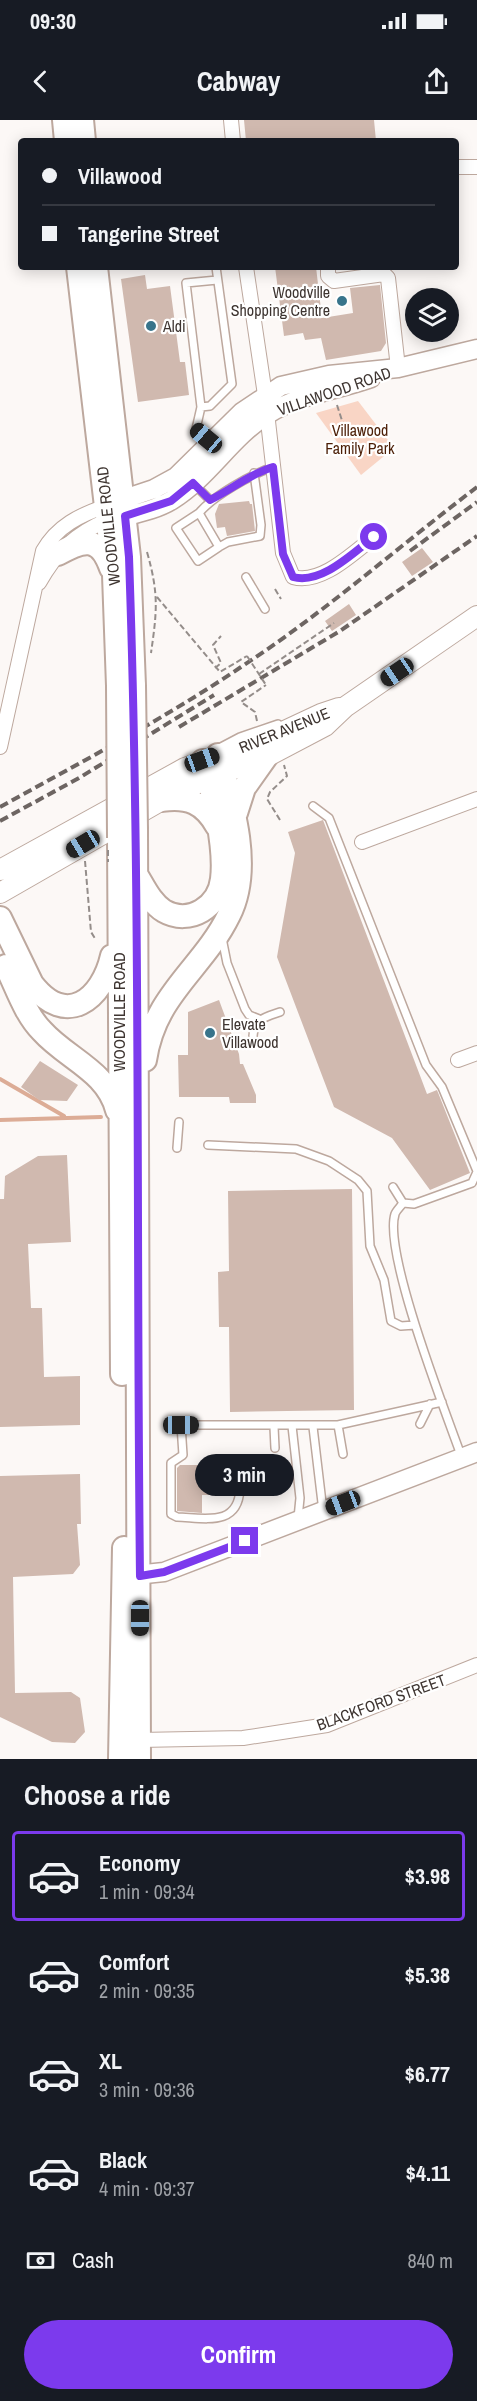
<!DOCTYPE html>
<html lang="en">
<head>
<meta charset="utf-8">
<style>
	:root { --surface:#171b24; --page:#242831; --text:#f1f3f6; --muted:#9ea1a6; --line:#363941; --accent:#7c3aed }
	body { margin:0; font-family:"Archivo Narrow",sans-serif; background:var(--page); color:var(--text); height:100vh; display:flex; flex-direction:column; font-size:22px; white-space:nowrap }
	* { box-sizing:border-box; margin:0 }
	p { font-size:20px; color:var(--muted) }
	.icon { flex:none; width:33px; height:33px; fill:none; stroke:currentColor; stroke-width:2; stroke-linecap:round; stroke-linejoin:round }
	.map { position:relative; height:1639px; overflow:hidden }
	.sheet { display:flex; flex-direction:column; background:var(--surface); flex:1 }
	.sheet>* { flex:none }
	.guide { position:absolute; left:18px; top:18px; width:441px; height:132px; border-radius:6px; box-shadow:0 3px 15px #0003; display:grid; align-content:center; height:132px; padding:0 24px; background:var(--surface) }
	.fabs { position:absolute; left:405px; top:168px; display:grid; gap:12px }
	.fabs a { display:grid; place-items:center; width:54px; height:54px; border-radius:50%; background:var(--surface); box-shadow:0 3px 15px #0003; font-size:30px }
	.end { position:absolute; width:27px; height:27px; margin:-14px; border:8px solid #7c3aed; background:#fff; box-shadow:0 0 0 3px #fff }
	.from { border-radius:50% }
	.bubble { position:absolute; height:42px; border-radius:21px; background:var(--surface); box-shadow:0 3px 15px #0003; font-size:20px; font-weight:700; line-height:42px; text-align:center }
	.car { position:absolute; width:18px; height:36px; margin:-18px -9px; border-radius:8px; box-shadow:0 0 4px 2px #0007; background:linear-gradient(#222 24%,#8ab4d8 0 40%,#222 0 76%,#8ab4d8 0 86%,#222 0) }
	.guide b { display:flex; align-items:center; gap:21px; height:57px; font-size:22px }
	.guide b+b { border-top:2px solid var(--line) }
	.guide i { width:15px; height:15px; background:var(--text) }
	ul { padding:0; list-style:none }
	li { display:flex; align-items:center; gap:18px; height:90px; margin:0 12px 9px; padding:0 12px; border:3px solid transparent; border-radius:6px }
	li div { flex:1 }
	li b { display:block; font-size:22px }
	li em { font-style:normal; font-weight:700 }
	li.on { border-color:var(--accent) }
	li>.icon { width:54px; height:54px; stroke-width:1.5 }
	h2 { padding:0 24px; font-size:27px; line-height:72px }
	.pay { display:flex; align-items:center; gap:15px; height:66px; padding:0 24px; font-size:22px }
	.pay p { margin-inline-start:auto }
	.button { display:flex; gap:12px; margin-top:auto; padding:12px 24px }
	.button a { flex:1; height:69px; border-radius:36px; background:var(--accent); color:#fff; font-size:24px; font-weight:700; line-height:69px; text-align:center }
	.status { display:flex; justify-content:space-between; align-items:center; height:42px; padding:0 30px; background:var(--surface); direction:ltr }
	.status svg { height:16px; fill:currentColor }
	header { display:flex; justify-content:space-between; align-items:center; height:78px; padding:0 24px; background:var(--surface); font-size:27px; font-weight:700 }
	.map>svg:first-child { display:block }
	.green { fill:#f9d5c5 }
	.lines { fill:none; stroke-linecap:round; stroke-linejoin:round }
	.stream { stroke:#dcac96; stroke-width:4 }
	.building { fill:#d0b9af }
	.service-casing { stroke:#bda89e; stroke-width:10 }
	.minor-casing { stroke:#bda89e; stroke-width:16 }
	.tertiary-casing { stroke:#bda89e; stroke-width:21 }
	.secondary-casing { stroke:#bda89e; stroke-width:22 }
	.primary-casing { stroke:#bda89e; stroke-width:26 }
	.path { stroke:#948d8a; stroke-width:2; stroke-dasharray:6 3; stroke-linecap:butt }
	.service { stroke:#fff; stroke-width:7 }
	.minor { stroke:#fff; stroke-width:14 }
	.tertiary { stroke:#fff; stroke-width:18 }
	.secondary { stroke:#fff; stroke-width:20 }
	.primary { stroke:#fff; stroke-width:22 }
	.rail { stroke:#6d6562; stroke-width:4; stroke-dasharray:9 4.5; stroke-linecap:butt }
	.primary-bridge-casing { stroke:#bda89e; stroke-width:26; stroke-linecap:butt }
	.path-bridge { stroke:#948d8a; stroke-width:2; stroke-dasharray:6 3; stroke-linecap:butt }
	.primary-bridge { stroke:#fff; stroke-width:22 }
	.route { stroke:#7c3aed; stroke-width:8 }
	.poi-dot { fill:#38748b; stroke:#fff; stroke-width:2 }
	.labels { text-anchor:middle; stroke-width:4.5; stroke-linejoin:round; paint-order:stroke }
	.poi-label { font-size:16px; fill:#3e3531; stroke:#fff; text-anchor:start }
	.street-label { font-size:16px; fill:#3e3531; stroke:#fff }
	.park-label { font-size:16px; fill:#4c1f07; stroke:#fff }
</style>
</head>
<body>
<div class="status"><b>09:30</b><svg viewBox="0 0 49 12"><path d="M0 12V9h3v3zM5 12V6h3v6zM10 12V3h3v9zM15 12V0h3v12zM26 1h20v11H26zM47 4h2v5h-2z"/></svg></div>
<header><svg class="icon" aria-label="back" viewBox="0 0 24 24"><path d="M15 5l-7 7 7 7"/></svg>Cabway<svg class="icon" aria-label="share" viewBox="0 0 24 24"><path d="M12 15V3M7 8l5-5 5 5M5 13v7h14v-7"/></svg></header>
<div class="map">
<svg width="477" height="1639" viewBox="0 0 477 1639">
	<rect width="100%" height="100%" fill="#fcf8f6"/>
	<path class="green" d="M358,281L394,328L361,355L316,293Z"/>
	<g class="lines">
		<path class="stream" d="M0,959L64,996
			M0,1000L101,997"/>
	</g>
	<path class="building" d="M244,0H374L376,21H246Z
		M275,147H316L322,198L353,193L350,168L380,165L386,223L381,231L326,240L321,218L305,220L303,213L284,216Z
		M145,155L147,169L170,166L180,242H185L189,275L138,282L121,159Z
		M249,381L250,384H252L255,411L227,416L225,407L217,408L215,394L219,384Z
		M422,428L433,442L412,456L402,442Z
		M349,484L356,495L332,511L325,501Z
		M323,700L427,974L437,970L470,1053L430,1070L392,1018L334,987L277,837L295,733L288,712Z
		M219,880L239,934L240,944H243L256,975V983H230L229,977H179L178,935H188V892Z
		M40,941L78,965L67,981L39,980L21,967Z
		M67,1035L71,1122L28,1124L31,1188H42L44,1257L80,1256V1305L0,1307V1079H4L5,1056L38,1036Z
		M352,1069L354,1290L230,1292L229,1207H219L218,1152L229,1151L228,1071Z
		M180,1345H200V1356L211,1357L213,1375H202V1393L177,1391V1348Z
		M80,1354L81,1404H77L80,1445L73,1454L13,1457L15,1573L71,1572L80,1578L85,1612L75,1623L52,1622L0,1597V1356Z"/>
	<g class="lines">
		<defs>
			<path id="service" d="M201,287L186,163L217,160
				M210,321L196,309L201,287L210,286L232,264L216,147
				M195,365L210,380
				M199,393L176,408L198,441L219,427L199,393C213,376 252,354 273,347
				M219,427L228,422L260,416L261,405L254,353
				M246,457L265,489
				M221,627L240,617L278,604
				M313,686L329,698L426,945L442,967L477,1051
				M222,818L227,843L245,889L249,895L259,899
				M253,916C254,899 265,897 280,892
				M208,1025L296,1029L329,1041L358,1060L367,1071L370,1126L384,1160L391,1201L401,1206L415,1205
				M177,1028L179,1002
				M393,1067L403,1083C401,1086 396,1091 395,1094C383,1133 446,1293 462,1338
				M403,1083L414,1084L472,1063L477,1052
				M420,1304L430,1284
				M338,1305L343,1334
				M292,1306L300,1378L298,1398
				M274,1307L275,1328
				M313,1307L323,1391
				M240,1369C238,1407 205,1398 177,1397L171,1394V1343L183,1335L181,1305H338L442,1282"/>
			<path id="minor" d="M231,0L233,21
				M456,47H477
				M246,147L265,275L283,433L293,457C321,465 353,433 374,417
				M328,147V156L334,161L384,154L388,158L398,248
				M39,463C56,432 76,413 108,400
				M0,627L43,431C57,406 80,395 106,386
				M362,722L477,679
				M458,940L477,933
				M139,1620L243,1618L327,1605L477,1545"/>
			<path id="tertiary" d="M112,383L154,369L176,357L242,292L281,266L329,255L398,248L477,229
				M112,400C132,394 154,391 172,380C209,357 231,317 268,294C298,275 337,270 371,258
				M126,1456L164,1452L477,1332"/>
			<path id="secondary" d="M0,750L185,648L274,616L321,594L339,588
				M0,773L162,680L209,658L266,637L325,606L345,587L477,496"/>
			<path id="primary" d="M64,0L66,21
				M82,0L84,21
				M78,147L114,455L118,566
				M96,147L129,437L134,566
				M58,434C83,420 99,415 111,448
				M162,680C188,676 204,683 217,706
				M236,693L244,668L266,637
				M136,710L139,1639
				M119,718L122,1254
				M136,754C144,767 151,783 164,791C190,806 219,786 222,759C226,728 213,670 203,641
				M0,798L32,864C66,908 102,880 112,836
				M6,846C17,868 25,894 42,911C67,939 107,951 117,990
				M145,940C155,873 202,850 229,795C253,748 232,682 218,635
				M120,1639L124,1428"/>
		</defs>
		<use href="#service" class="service-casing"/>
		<use href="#minor" class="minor-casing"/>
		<use href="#tertiary" class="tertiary-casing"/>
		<use href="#secondary" class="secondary-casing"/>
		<use href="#primary" class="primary-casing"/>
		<path class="path" d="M337,285L346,313
			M147,432C159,474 157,491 151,533
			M275,469L281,479
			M157,477L220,552L247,536
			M215,548L221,543L213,525L221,516
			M259,554L334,503
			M257,601L255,592L241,582L266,565
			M280,700L267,679L270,672L287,656L284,645
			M85,741L91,812L96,820"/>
		<use href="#service" class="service"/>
		<use href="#minor" class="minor"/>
		<use href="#tertiary" class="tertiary"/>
		<use href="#secondary" class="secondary"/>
		<use href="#primary" class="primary"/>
		<path class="rail" d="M410,431L477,382
			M179,607L340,511L477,416
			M0,687C81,642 164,599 241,547C324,493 398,427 477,367
			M0,701L79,658L214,575"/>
		<defs>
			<path id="primary-bridge" d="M118,566L119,718
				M134,566L136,710"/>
		</defs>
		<use href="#primary-bridge" class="primary-bridge-casing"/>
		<path class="path-bridge" d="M247,536L266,565
			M108,730V742"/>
		<use href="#primary-bridge" class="primary-bridge"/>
	</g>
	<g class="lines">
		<path class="route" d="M245,1421L164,1452L140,1456C136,1117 141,777 129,437L125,396L171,381L193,363L210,380C232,369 250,354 273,347L283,434L293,457C321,465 353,433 374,417"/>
	</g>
	<g class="poi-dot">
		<circle cx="342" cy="181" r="6"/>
		<circle cx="151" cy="206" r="6"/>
		<circle cx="210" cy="913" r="6"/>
	</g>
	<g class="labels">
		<g class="poi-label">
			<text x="330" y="178" text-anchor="end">Woodville<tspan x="330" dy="18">Shopping Centre</tspan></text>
			<text x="163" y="212">Aldi</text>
			<text x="222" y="910">Elevate<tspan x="222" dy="18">Villawood</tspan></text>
		</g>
		<g class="street-label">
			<text transform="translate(334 271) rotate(-19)" y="6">VILLAWOOD ROAD</text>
			<text transform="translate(108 406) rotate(-96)" y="6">WOODVILLE ROAD</text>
			<text transform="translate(284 610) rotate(-22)" y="6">RIVER AVENUE</text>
			<text transform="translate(119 892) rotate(-90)" y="6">WOODVILLE ROAD</text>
			<text transform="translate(381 1582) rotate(-20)" y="6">BLACKFORD STREET</text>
		</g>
		<g class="park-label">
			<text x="360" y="316">Villawood<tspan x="360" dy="18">Family Park</tspan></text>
		</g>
	</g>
</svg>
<div class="fabs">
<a><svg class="icon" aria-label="layers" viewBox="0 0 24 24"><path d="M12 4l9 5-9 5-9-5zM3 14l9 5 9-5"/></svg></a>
</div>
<i class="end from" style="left:374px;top:417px"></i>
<i class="end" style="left:245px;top:1421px"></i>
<div class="bubble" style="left:195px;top:1334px;width:99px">3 min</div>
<i class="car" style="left:206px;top:318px;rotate:310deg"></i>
<i class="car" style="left:397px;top:552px;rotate:236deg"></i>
<i class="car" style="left:202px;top:640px;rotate:70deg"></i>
<i class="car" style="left:83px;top:724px;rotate:239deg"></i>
<i class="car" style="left:181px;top:1305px;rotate:90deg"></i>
<i class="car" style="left:343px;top:1383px;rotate:249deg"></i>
<i class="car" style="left:140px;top:1498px;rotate:180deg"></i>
<div class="guide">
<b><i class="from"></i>Villawood</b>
<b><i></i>Tangerine Street</b>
</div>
</div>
<section class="sheet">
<h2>Choose a ride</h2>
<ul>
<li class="on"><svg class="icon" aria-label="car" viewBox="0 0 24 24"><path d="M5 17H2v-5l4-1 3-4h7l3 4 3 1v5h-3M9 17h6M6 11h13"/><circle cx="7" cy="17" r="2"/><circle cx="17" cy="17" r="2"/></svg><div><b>Economy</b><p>1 min · 09:34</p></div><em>$3.98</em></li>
<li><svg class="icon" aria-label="car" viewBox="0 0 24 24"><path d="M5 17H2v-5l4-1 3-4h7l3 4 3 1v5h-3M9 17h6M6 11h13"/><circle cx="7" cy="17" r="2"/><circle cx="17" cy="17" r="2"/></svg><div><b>Comfort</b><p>2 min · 09:35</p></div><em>$5.38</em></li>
<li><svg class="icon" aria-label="car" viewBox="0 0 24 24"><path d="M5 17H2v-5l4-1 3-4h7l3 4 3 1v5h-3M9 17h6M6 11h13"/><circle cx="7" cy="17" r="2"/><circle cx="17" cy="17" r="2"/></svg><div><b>XL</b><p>3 min · 09:36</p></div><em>$6.77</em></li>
<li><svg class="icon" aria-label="car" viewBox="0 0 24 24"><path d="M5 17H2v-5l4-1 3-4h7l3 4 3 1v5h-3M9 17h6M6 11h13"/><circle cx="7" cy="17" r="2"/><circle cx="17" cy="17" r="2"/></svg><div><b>Black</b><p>4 min · 09:37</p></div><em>$4.11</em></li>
</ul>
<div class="pay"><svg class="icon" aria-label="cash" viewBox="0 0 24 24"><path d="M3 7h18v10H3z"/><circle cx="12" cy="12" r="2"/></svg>Cash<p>840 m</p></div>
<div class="button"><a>Confirm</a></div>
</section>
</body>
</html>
